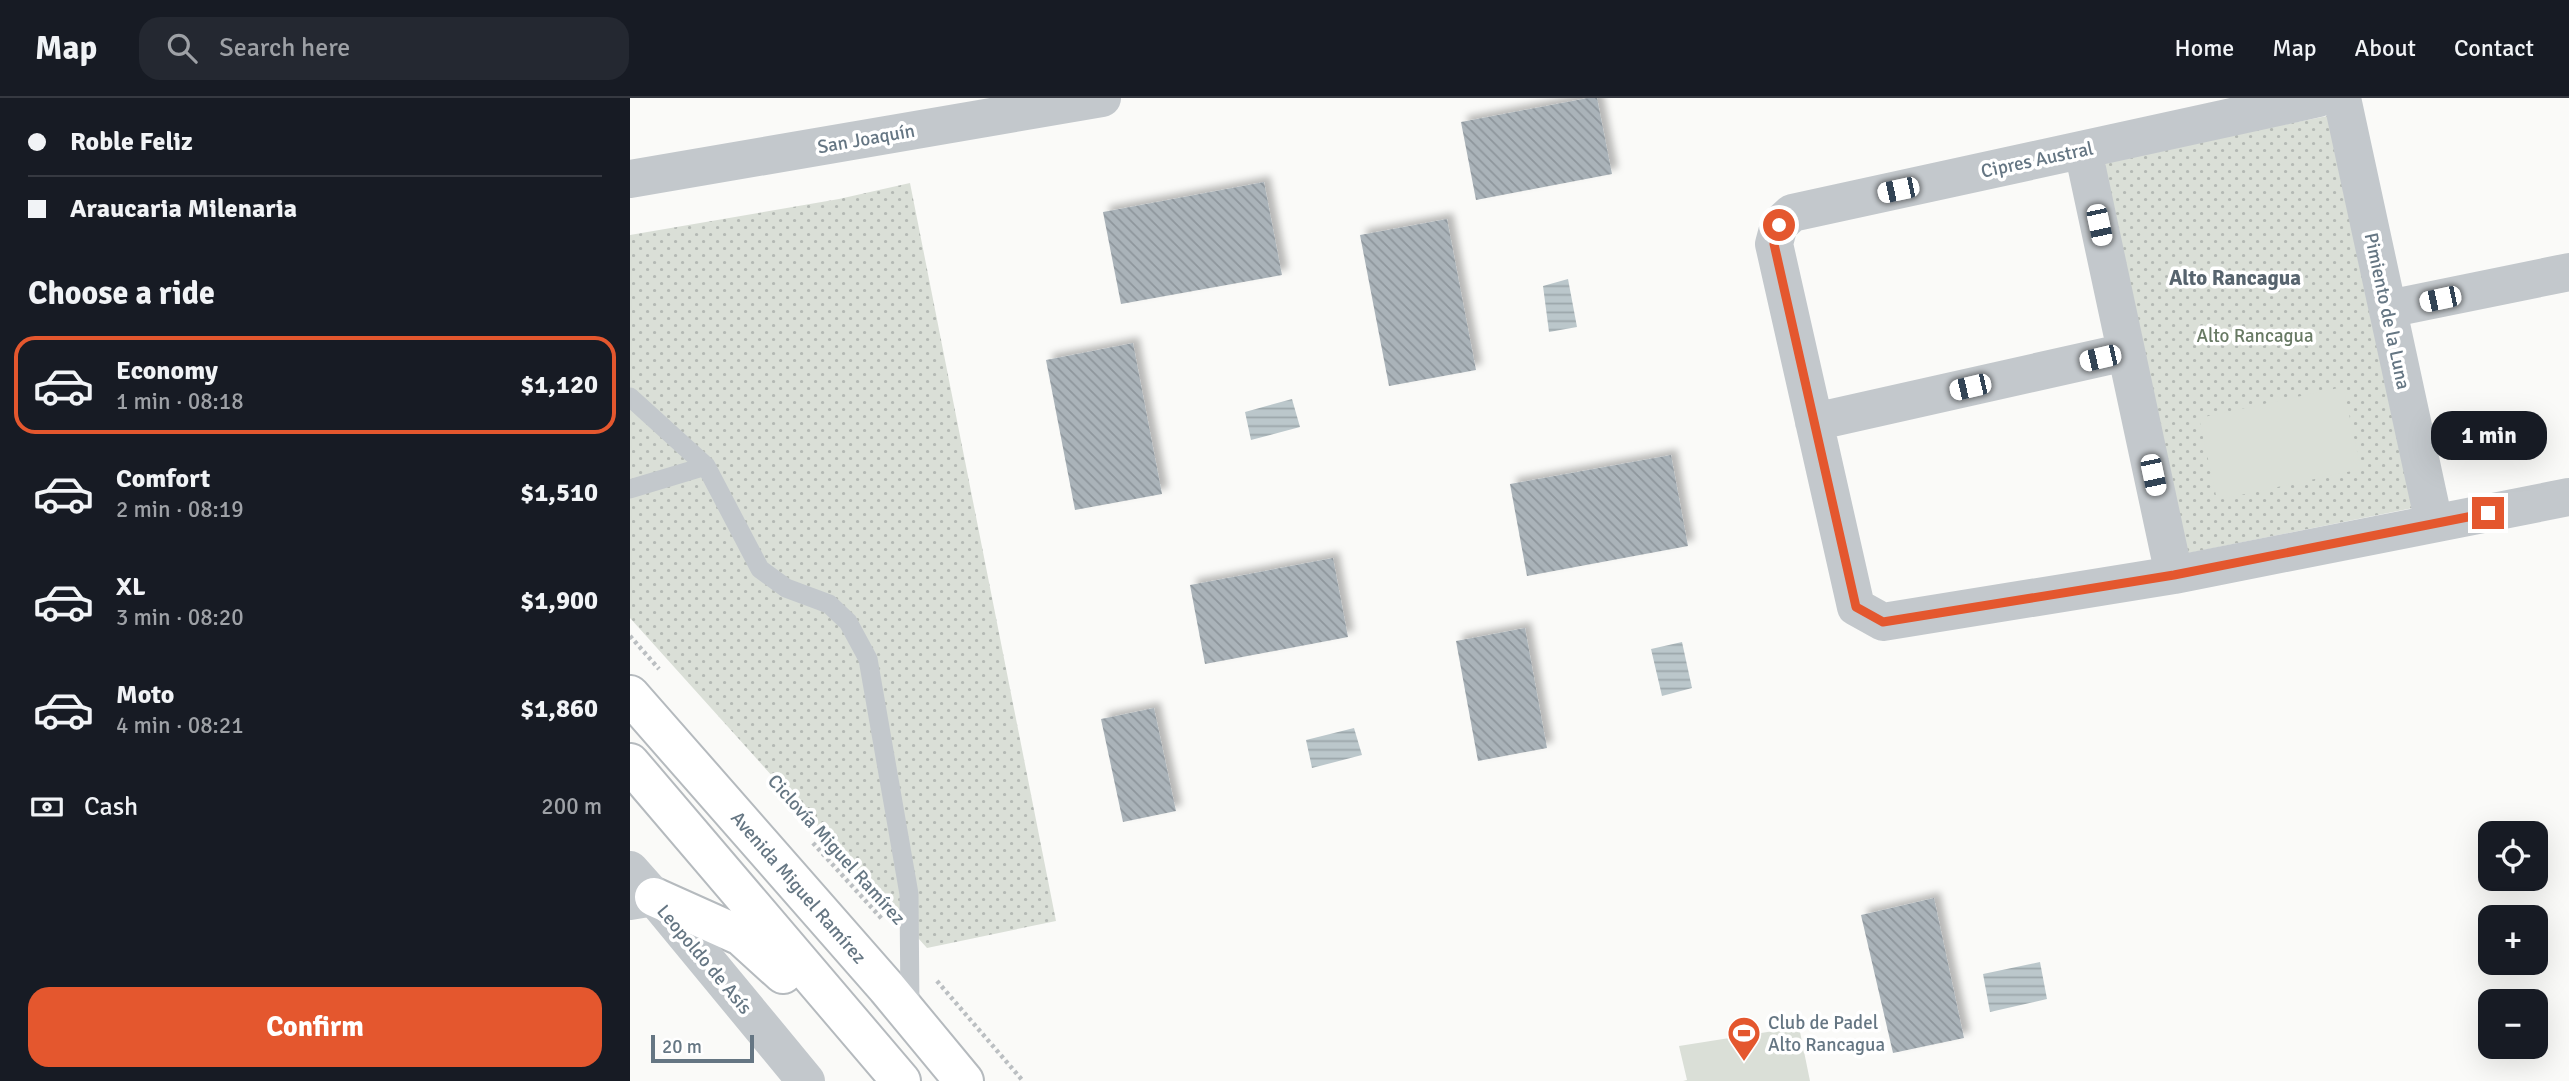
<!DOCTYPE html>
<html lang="en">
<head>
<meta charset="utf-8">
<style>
	:root { --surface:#171b24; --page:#242831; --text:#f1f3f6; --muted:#9ea1a6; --line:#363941; --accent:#e4572e }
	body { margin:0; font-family:Signika,sans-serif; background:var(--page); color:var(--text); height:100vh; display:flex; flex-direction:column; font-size:26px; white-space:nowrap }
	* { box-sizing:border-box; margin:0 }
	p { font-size:23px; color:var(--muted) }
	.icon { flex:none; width:38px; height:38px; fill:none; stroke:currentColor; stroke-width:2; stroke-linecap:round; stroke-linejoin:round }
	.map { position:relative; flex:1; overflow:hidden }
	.side { display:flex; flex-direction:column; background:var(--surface); width:630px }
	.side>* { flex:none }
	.hud { display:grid; align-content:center; height:154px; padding:0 28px; background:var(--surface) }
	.fabs { position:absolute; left:1848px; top:723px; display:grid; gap:14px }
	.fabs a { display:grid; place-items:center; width:70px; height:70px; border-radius:14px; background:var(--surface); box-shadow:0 7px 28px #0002; font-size:35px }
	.scale { position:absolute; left:21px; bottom:18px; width:103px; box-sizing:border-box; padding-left:7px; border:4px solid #657683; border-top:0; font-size:19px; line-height:24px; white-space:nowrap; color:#657683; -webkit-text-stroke:5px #fff; paint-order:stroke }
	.end { position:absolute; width:32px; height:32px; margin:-16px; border:9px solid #e4572e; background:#fff; box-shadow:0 0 0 4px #fff }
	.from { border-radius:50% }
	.bubble { position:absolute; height:49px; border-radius:21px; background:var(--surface); box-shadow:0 7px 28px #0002; font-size:23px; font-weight:700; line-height:49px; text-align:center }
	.car { position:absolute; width:21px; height:42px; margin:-21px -10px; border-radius:9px; box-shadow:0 0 5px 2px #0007; background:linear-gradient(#fff 24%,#345 0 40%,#fff 0 76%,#345 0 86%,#fff 0) }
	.hud b { display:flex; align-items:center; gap:24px; height:66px; font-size:26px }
	.hud b+b { border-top:2px solid var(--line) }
	.hud i { width:18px; height:18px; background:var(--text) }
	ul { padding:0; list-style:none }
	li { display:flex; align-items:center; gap:21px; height:98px; margin:0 14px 10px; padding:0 14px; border:4px solid transparent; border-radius:21px }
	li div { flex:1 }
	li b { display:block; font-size:26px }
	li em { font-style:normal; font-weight:700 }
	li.current { border-color:var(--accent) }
	li>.icon { width:63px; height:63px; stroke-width:1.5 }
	h2 { padding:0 28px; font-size:32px; line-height:84px }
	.pay { display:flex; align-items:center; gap:18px; height:77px; padding:0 28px; font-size:26px }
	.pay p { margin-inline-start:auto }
	.button { display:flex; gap:14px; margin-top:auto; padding:14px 28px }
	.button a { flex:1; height:80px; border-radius:21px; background:var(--accent); color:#fff; font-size:28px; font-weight:700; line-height:80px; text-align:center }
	header { display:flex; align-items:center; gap:42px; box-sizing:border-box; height:98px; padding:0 35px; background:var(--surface); border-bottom:2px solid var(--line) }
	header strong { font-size:33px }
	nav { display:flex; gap:38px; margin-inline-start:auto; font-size:24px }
	.search { width:490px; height:63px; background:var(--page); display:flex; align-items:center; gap:18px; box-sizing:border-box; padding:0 24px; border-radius:21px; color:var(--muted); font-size:26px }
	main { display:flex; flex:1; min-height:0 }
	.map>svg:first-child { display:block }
	.green { fill:url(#green-dots) }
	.pitch { fill:#dadfd7 }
	.water { fill:url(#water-rules) }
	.building { fill:url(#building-back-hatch); filter:url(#shadow) }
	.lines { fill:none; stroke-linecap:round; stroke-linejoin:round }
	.primary-casing { stroke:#b5babe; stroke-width:42 }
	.path { stroke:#bbbfc2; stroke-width:4.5; stroke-dasharray:3.5 3.5; stroke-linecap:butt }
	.service { stroke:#c3c8cc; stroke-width:19 }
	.minor { stroke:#c3c8cc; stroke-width:38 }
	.tertiary { stroke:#c3c8cc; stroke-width:38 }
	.primary { stroke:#fff; stroke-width:38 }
	.route { stroke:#e4572e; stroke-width:9 }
	.labels { text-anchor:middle; stroke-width:7; stroke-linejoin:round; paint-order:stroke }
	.street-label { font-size:19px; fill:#657683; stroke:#fff }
	.park-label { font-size:19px; fill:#687a64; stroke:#fff }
	.poi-label { font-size:19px; fill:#657683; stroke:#fff; text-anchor:start }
	.neighbourhood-label { font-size:21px; font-weight:bold; fill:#57646e; stroke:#fff }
</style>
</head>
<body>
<header>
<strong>Map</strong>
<div class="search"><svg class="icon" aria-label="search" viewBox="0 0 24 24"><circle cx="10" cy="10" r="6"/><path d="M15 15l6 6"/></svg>Search here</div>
<nav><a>Home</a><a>Map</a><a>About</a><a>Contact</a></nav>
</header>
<main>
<section class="side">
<div class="hud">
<b><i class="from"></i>Roble Feliz</b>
<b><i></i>Araucaria Milenaria</b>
</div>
<h2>Choose a ride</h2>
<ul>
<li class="current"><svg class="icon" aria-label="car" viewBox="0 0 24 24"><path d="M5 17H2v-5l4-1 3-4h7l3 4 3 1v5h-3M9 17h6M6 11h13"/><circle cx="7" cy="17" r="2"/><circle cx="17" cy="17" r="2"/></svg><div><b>Economy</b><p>1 min · 08:18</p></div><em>$1,120</em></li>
<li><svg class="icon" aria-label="car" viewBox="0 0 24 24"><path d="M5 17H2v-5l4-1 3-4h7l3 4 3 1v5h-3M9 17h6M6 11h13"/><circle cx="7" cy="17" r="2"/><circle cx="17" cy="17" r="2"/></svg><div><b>Comfort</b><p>2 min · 08:19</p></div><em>$1,510</em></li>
<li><svg class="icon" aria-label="car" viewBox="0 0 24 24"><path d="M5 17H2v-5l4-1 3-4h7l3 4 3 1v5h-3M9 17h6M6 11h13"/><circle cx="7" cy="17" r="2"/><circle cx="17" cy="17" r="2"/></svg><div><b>XL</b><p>3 min · 08:20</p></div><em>$1,900</em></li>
<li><svg class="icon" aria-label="car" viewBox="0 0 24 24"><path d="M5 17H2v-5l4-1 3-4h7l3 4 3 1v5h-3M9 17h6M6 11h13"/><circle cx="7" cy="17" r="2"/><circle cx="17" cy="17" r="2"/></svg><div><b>Moto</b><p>4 min · 08:21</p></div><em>$1,860</em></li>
</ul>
<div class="pay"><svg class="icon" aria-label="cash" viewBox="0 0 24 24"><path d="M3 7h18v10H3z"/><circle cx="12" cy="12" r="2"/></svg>Cash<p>200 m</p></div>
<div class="button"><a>Confirm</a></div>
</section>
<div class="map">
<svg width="1939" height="983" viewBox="0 0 1939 983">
	<defs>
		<pattern id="green-dots" width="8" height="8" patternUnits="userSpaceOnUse" patternTransform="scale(1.75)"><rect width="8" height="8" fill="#dadfd7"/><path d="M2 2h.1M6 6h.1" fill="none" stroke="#b4b9b4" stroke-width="1.8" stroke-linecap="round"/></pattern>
		<pattern id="water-rules" width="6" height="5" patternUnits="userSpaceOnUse" patternTransform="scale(1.75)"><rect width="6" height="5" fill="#bbc7cb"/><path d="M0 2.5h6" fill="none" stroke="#9ca6aa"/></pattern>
		<pattern id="building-back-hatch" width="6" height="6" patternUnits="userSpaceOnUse" patternTransform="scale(1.75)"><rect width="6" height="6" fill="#aab3b9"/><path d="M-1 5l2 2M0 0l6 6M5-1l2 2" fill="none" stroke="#8e969c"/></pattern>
		<filter id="shadow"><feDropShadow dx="6" dy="-6" stdDeviation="3.5" flood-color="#0004"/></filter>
	</defs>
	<rect width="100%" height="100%" fill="#fafaf8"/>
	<path class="green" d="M1702,17L1783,410L1549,457L1468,64Z
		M280,85L426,823L297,850L0,520V137L209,101Z"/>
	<path class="pitch" d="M1713,289L1731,371L1587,402L1569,320Z
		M1169,929L1180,983H1053L1057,982L1049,948Z"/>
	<path class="water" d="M938,181L947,229L919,234L913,188Z
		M662,301L670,329L621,342L615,314Z
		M1052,544L1062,590L1032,598L1021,551Z
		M724,630L732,657L682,670L676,642Z
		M1410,864L1417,901L1360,914L1353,876Z"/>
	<path class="building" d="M958,0H967L982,76L846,102L831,24Z
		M634,84L652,177L491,206L473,114Z
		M817,121L846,272L759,288L730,137Z
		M503,245L532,396L445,412L416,262Z
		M1041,357L1058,448L897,478L880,386Z
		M703,460L718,539L575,566L560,487Z
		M895,530L917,650L848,663L826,543Z
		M524,610L546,713L493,724L471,621Z
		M1304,800L1334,940L1263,955L1231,817Z"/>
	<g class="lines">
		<defs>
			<path id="primary" d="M0,597L257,890L334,983
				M0,665L271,983
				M24,799L111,838L153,876"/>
		</defs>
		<use href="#primary" class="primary-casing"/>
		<path class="path" d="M0,538L29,571
			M183,745L252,821
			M307,883L393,983"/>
		<path class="service" d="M0,299L76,368L130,471L156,490L199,506L218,524L238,561L279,796L280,913
			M0,391L76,368"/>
		<path class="minor" d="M1689,0L1162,115L1149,127L1144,146L1226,509L1253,524L1544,477L1939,399
			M1712,0L1804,425
			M1453,52L1544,477
			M0,81L472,0
			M1758,211L1939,174
			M1184,324L1496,254
			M0,803L24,799L176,983"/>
		<path class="tertiary" d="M0,772L24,799"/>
		<use href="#primary" class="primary"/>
	</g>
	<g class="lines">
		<path class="route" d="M1149,127L1144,146L1226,509L1253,524L1544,477L1858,415"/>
	</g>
	<defs>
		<symbol id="stadium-pin" viewBox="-11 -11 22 30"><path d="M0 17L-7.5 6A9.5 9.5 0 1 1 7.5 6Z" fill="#e4572e" stroke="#fff"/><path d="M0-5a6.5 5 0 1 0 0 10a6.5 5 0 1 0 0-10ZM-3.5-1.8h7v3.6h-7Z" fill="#fff"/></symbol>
	</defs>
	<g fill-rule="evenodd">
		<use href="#stadium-pin" x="1095" y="916" width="38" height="52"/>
	</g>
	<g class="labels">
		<g class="street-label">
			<text transform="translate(236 40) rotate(-10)" y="7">San Joaquín</text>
			<text transform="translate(1407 61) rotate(-12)" y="7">Cipres Austral</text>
			<text transform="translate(1758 213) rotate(78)" y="7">Pimiento de la Luna</text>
			<text transform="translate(207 751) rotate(48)" y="7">Ciclovía Miguel Ramírez</text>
			<text transform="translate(169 789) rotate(49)" y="7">Avenida Miguel Ramírez</text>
			<text transform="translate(75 861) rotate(50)" y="7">Leopoldo de Asís</text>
		</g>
		<g class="park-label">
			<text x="1625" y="244">Alto Rancagua</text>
		</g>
		<g class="poi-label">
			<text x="1138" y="931">Club de Padel<tspan x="1138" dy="22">Alto Rancagua</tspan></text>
		</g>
		<g class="neighbourhood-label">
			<text x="1605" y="187">Alto Rancagua</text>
		</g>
	</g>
</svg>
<div class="fabs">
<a><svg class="icon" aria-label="locate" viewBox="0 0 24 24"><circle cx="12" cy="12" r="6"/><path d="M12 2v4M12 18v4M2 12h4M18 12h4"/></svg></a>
<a>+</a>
<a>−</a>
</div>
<div class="scale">20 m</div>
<i class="end from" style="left:1149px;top:127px"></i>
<i class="end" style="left:1858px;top:415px"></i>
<div class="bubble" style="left:1801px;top:313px;width:116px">1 min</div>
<i class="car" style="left:1268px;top:92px;rotate:258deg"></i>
<i class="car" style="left:1469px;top:127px;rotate:168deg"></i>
<i class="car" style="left:1810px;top:201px;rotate:258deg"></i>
<i class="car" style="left:1470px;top:260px;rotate:257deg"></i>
<i class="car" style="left:1340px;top:289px;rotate:257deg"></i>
<i class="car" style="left:1523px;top:377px;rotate:168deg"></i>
</div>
</main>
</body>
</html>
